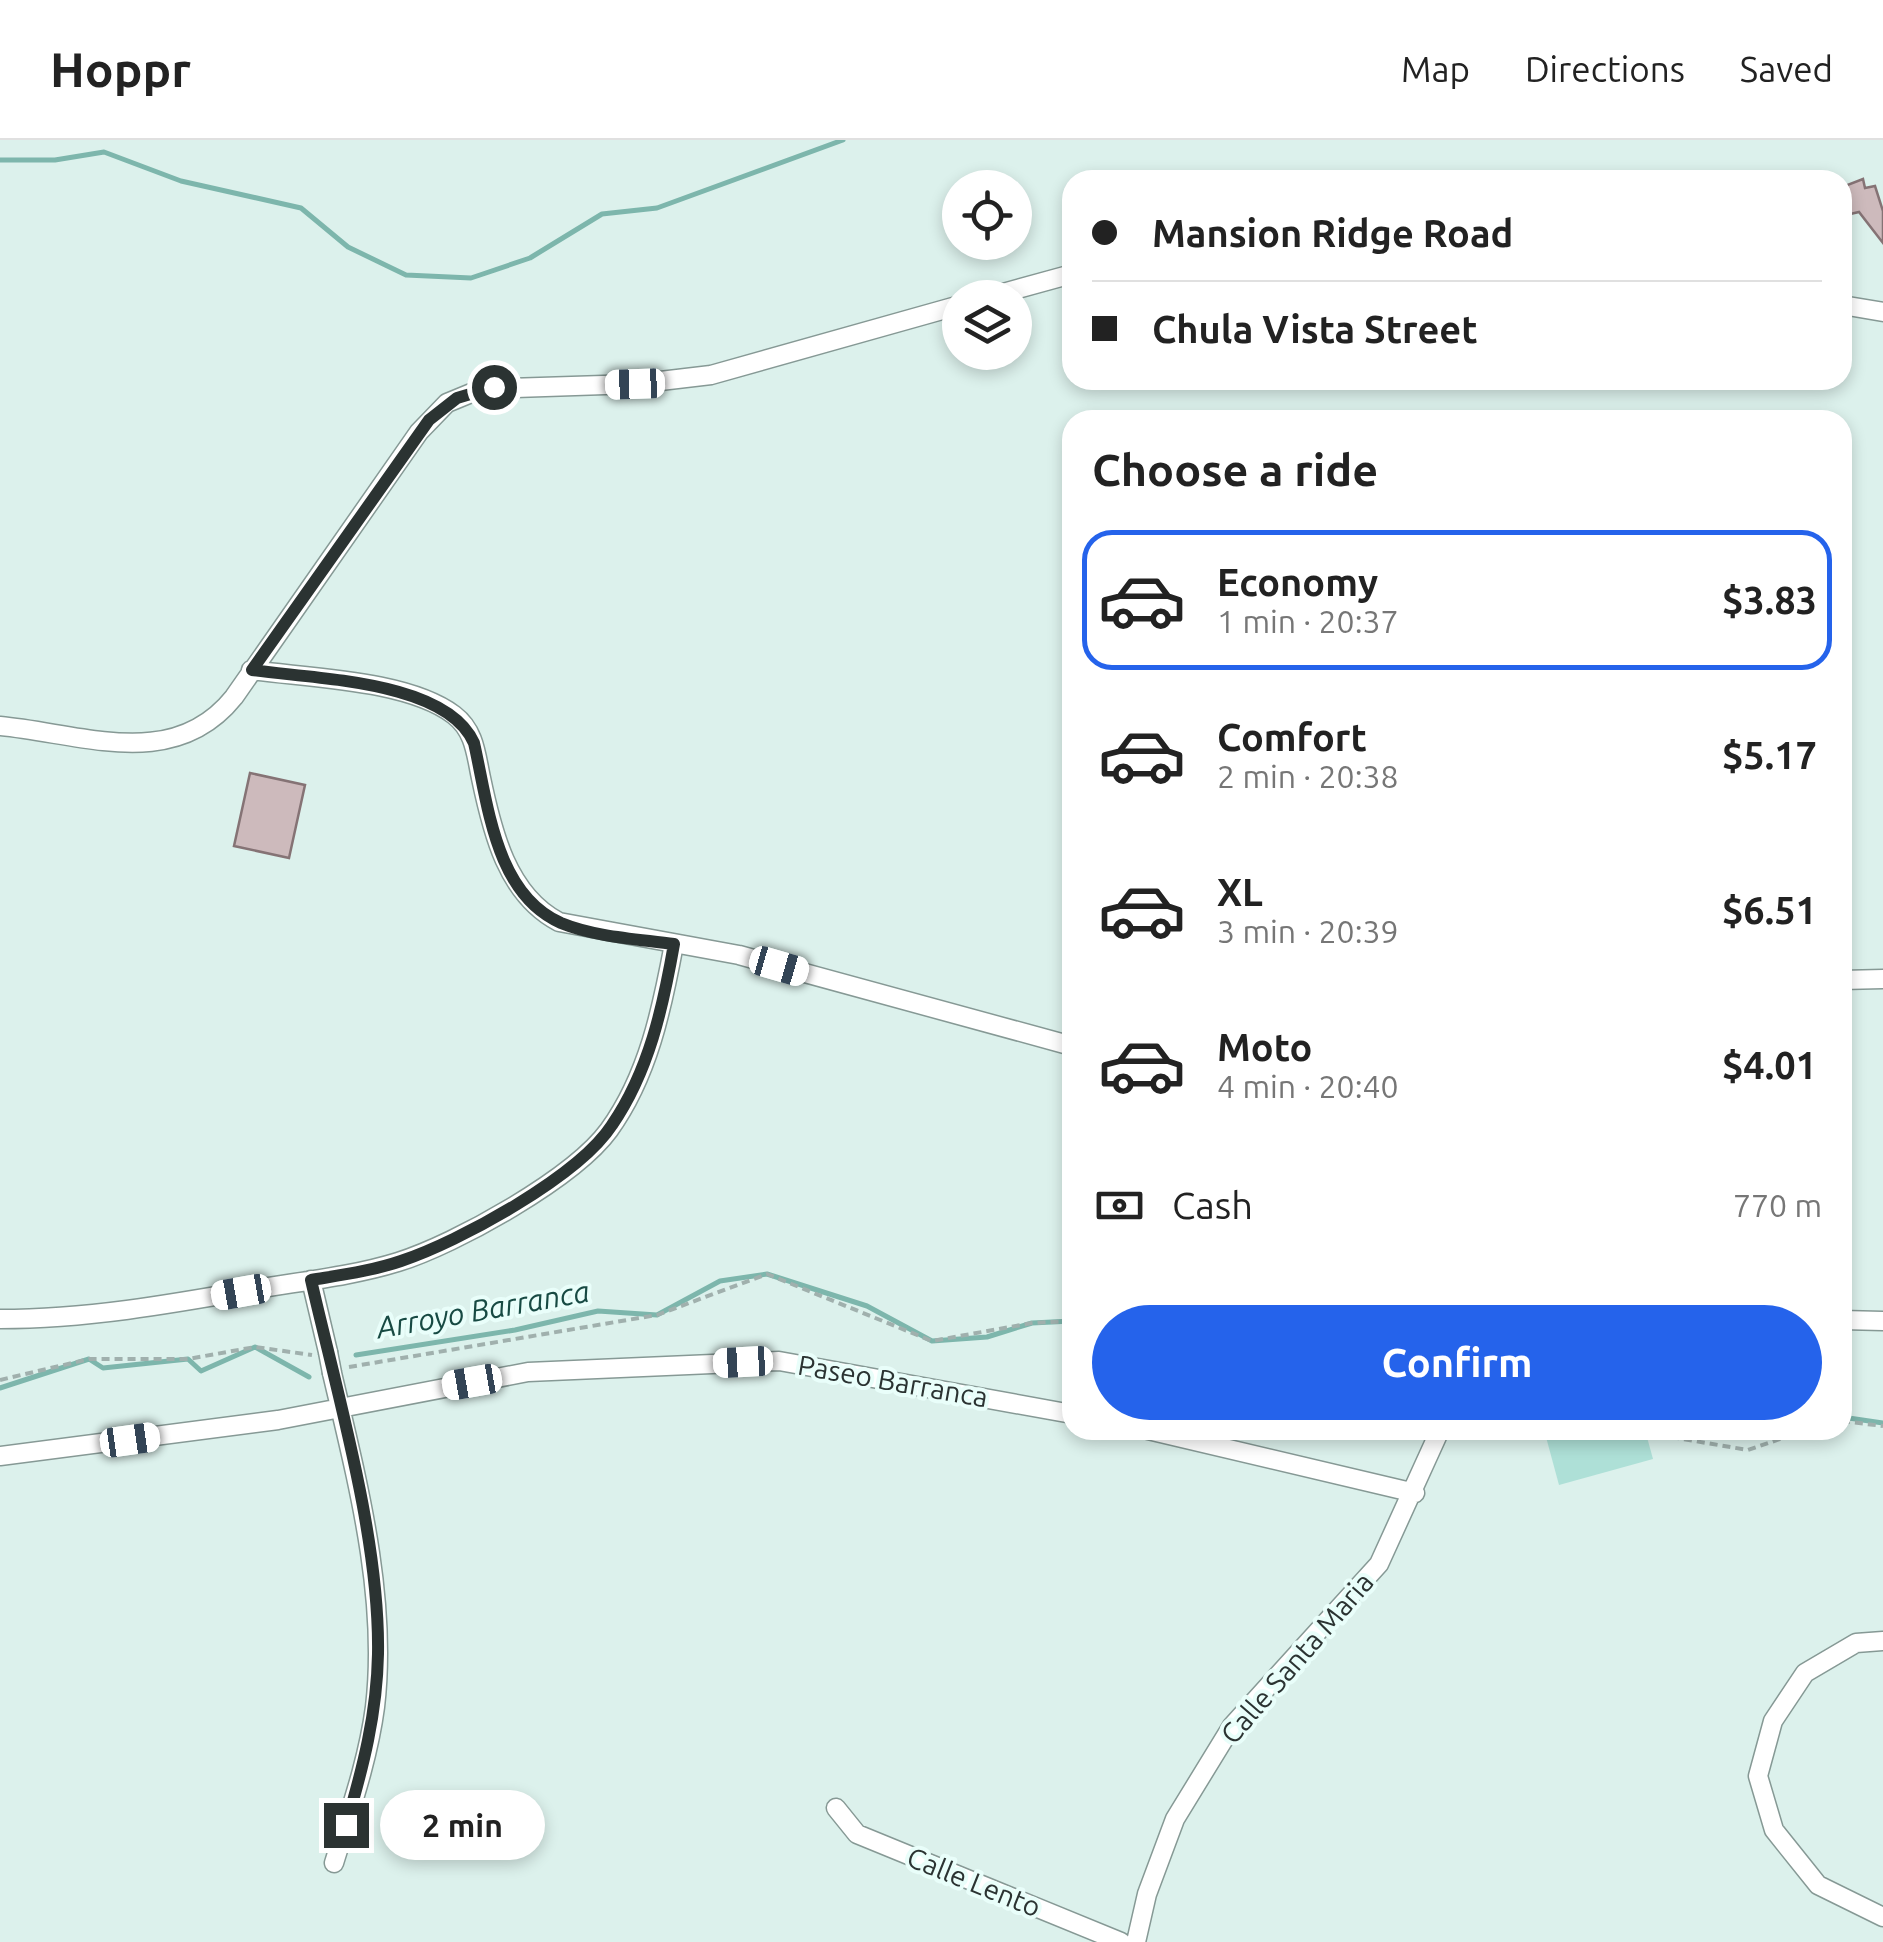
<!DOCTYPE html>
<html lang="en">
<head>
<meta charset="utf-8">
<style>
	:root { --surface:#fff; --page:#f6f6f6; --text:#222; --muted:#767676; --line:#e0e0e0; --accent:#2563eb }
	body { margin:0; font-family:Ubuntu,sans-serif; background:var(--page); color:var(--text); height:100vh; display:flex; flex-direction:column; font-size:38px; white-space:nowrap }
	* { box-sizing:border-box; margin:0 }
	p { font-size:32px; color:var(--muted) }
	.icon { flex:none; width:55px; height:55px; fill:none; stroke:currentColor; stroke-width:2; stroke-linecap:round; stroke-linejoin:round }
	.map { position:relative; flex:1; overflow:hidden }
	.side { position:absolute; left:1062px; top:270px; width:790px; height:1030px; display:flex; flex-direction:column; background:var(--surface); border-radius:30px; box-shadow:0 5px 15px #0003 }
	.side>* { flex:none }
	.top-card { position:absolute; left:1062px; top:30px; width:790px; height:220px; border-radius:30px; box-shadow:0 5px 15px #0003; display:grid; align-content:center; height:220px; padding:0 30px; background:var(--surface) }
	.tools { position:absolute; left:942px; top:30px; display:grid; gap:20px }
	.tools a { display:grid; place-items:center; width:90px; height:90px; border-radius:50%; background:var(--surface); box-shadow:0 5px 15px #0003; font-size:50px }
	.end { position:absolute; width:45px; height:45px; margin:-22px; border:12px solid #2b3332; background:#fff; box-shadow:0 0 0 5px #fff }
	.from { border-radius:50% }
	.bubble { position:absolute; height:70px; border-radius:35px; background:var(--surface); box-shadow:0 5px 15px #0003; font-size:32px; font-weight:600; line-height:70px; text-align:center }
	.car { position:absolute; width:30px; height:60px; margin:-30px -15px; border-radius:12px; box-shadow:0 0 8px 2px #0007; background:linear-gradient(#fff 24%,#345 0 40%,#fff 0 76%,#345 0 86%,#fff 0) }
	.top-card b { display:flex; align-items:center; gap:35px; height:95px; font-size:38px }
	.top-card b+b { border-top:2px solid var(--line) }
	.top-card i { width:25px; height:25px; background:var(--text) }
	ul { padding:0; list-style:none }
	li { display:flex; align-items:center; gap:30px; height:140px; margin:0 20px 15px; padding:0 10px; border:5px solid transparent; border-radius:30px }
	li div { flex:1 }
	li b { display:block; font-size:38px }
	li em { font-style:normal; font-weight:600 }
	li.current { border-color:var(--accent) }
	li>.icon { width:90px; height:90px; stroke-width:1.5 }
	h2 { padding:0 30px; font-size:45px; line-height:120px }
	.pay { display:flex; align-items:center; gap:25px; height:110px; padding:0 30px; font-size:38px }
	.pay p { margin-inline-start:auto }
	.primary-button { display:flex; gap:20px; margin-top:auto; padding:20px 30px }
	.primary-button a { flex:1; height:115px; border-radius:60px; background:var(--accent); color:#fff; font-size:40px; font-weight:600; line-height:115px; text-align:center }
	header { display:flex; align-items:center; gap:60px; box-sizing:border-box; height:140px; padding:0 50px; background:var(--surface); border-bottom:2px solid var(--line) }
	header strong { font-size:48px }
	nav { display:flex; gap:55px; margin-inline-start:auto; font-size:35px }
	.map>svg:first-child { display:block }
	.green { fill:#aee0d7 }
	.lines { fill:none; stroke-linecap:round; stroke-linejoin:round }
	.stream { stroke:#7db6ac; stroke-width:5 }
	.building { fill:#cdbabc; stroke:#857375; stroke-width:2.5 }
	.minor-casing { stroke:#869995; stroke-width:21 }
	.path { stroke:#a0b0ad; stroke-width:4; stroke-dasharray:8 5; stroke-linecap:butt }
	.minor { stroke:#fff; stroke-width:18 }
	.minor-bridge-casing { stroke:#869995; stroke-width:21; stroke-linecap:butt }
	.minor-bridge { stroke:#fff; stroke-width:18 }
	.route { stroke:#2b3332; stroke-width:12 }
	.labels { text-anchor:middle; stroke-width:8; stroke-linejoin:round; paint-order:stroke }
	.street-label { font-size:28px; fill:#2b3332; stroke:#e9fefa }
	.water-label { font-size:30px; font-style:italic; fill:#174a43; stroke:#e9fefa }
</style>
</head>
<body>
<header>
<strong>Hoppr</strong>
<nav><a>Map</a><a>Directions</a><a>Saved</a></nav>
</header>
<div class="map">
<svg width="1883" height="1802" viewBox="0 0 1883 1802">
	<rect width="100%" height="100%" fill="#dcf1ec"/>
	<path class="green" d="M1571,1290H1645L1653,1319L1559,1345L1546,1297Z"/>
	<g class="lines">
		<path class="stream" d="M0,20H55L104,12L181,41L301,68L348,107L406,135L471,138L530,118L602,74L657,68L843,0
			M356,1215L515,1190L598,1171L657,1175L720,1141L767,1134L867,1166L932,1201L987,1197L1032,1183L1072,1181
			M0,1248L89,1219L103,1228L188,1219L201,1231L255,1207L309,1237
			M1842,1277L1883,1283
			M1384,1290H1405"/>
	</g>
	<path class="building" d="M1863,39L1865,48L1875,46L1883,71V103L1859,72L1842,76V47Z
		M250,633L305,645L289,718L234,706Z"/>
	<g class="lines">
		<defs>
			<path id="minor" d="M985,158L1072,134
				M1842,165L1883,172
				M251,530C309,538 408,540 454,575C475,591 476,615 481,638C492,691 507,755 559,782L739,815L1072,906
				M0,586C84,594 174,632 234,557L419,292L447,263L481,249L635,244L711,235L960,165
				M1842,840L1883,839
				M311,1140L328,1212
				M0,1179C87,1179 171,1164 256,1149C304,1141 353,1136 398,1122C456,1104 574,1038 609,990C648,936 662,869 674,804
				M1842,1180L1883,1181
				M332,1233C357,1340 388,1456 375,1567C368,1620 350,1671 334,1723
				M1148,1290L1415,1353
				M0,1316L278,1280L528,1232L779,1221L1072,1274
				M1883,1501L1856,1503L1805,1533L1773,1581L1758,1636L1774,1690L1818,1745L1883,1777
				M836,1668L857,1694L1121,1802
				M1136,1802L1147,1754L1175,1679L1232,1586L1379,1424L1440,1290"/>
		</defs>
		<use href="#minor" class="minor-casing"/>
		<path class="path" d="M349,1227L657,1175L767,1134L932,1201L1032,1183L1072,1181
			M0,1240L89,1219H188L255,1207L312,1215
			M1842,1281L1883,1286
			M1384,1290H1405
			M1662,1290L1665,1296L1748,1310L1806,1290"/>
		<use href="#minor" class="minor"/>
		<defs>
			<path id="minor-bridge" d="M328,1212L332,1233"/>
		</defs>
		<use href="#minor-bridge" class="minor-bridge-casing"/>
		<use href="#minor-bridge" class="minor-bridge"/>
	</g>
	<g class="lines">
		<path class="route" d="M346,1685C363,1628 377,1573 378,1514C380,1399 337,1253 311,1140C341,1135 372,1131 401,1121C459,1102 579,1036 612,985C649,931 663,867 674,804C637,799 595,797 561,783C495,754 488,664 474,603C446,540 313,539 252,530L429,280L457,258L494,247"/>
	</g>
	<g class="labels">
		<g class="street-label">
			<text transform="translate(893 1241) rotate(10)" y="10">Paseo Barranca</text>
			<text transform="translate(1297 1518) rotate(-49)" y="10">Calle Santa Maria</text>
			<text transform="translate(974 1742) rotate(22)" y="10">Calle Lento</text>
		</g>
		<g class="water-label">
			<text transform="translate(483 1170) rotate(-10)" y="10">Arroyo Barranca</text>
		</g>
	</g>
</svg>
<div class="tools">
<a><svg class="icon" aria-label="locate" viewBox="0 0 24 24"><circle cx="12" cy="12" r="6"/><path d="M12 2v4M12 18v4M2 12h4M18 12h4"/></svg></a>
<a><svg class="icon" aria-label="layers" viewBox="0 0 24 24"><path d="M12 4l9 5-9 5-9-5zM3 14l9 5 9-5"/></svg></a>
</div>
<i class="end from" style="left:494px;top:247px"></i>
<i class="end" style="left:346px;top:1685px"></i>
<div class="bubble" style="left:380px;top:1650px;width:165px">2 min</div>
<i class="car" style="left:635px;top:244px;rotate:268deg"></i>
<i class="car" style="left:779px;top:826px;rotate:106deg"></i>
<i class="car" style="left:241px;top:1152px;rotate:260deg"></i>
<i class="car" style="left:743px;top:1222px;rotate:267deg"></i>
<i class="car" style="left:472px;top:1242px;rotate:260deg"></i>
<i class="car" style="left:130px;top:1300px;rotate:82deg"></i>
<div class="top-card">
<b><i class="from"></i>Mansion Ridge Road</b>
<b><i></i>Chula Vista Street</b>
</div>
<section class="side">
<h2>Choose a ride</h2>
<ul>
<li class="current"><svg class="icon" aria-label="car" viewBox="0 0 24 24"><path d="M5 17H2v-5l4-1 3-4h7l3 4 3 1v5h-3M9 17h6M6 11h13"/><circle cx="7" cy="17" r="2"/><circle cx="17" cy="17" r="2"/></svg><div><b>Economy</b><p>1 min · 20:37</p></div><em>$3.83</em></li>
<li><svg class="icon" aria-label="car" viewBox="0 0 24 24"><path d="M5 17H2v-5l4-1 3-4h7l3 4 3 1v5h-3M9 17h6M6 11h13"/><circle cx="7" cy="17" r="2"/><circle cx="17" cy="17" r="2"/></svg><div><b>Comfort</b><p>2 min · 20:38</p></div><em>$5.17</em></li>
<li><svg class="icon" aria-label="car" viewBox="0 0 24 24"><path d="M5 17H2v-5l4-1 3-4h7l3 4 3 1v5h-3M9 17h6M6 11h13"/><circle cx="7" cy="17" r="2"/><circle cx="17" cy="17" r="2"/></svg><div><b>XL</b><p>3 min · 20:39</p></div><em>$6.51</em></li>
<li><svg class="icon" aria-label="car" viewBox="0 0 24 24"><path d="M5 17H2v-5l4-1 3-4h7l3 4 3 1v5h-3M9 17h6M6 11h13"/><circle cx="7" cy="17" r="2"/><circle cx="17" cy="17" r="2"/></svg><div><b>Moto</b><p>4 min · 20:40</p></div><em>$4.01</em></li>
</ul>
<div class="pay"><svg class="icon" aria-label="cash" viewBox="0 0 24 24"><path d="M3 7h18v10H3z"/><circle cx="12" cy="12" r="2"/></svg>Cash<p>770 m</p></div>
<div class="primary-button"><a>Confirm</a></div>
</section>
</div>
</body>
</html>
